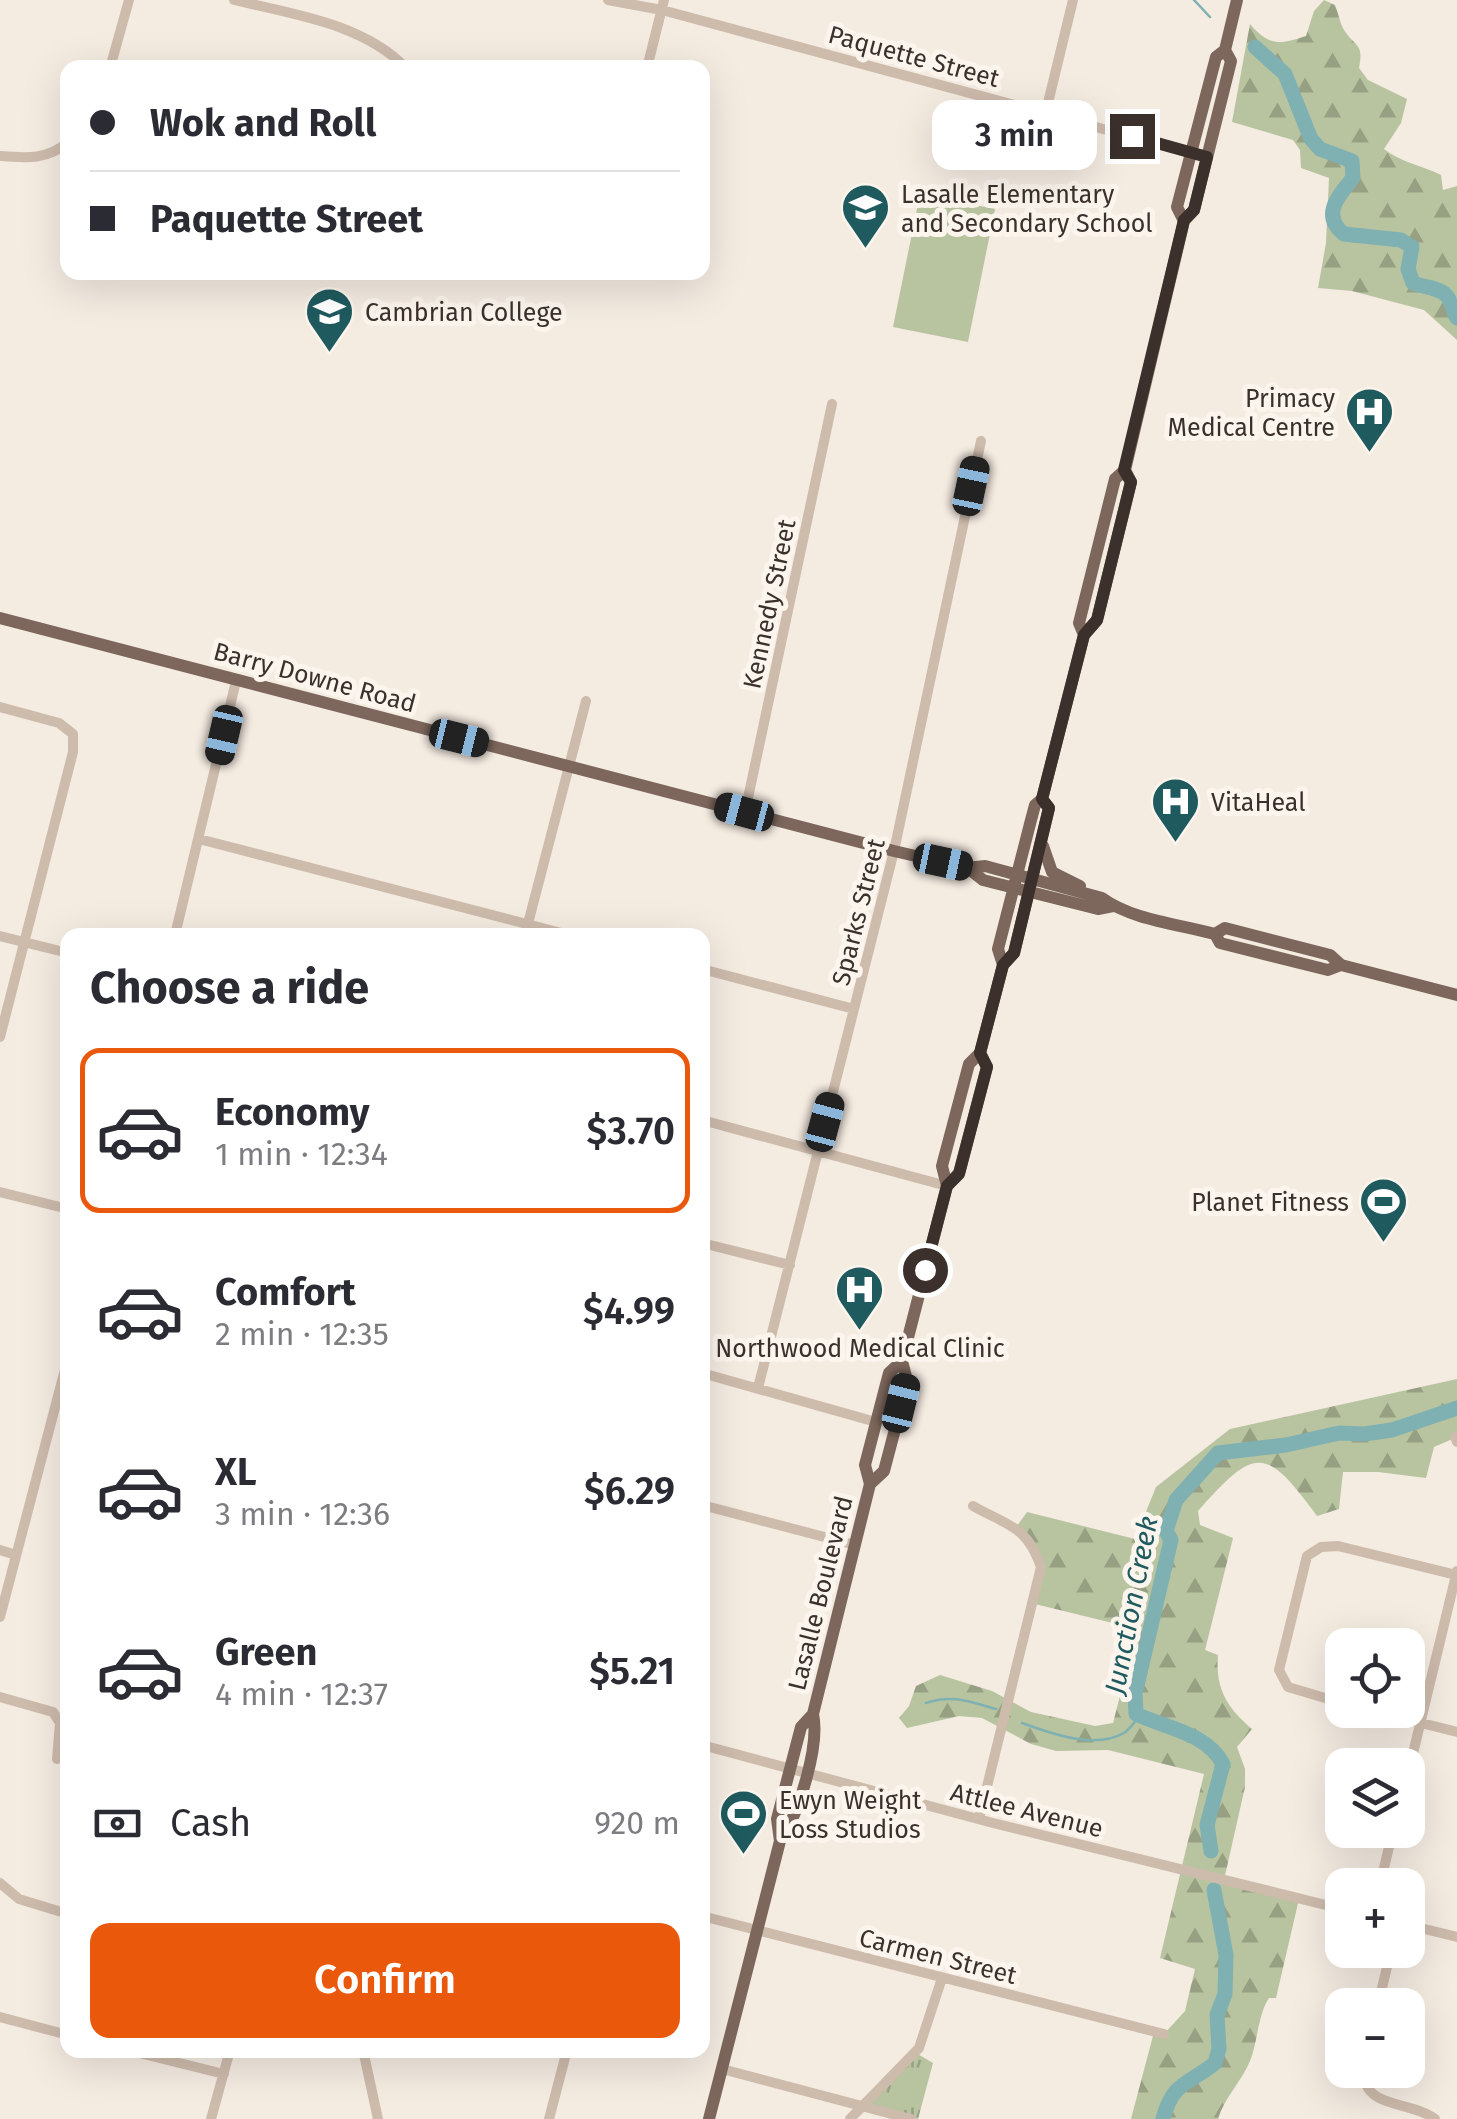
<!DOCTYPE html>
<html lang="en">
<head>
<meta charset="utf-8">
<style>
	:root { --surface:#fff; --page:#f7f7f7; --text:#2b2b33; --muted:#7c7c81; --line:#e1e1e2; --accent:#ea580c }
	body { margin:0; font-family:"Fira Sans",sans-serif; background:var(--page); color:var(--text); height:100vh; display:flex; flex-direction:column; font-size:38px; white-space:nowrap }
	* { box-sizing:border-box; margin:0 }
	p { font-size:32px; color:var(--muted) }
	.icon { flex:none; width:55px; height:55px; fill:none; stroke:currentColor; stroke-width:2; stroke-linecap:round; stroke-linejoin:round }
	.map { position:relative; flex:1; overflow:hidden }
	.details { position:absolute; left:60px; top:928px; width:650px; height:1130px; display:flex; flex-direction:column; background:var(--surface); border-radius:20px; box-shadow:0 10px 40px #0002 }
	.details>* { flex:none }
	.top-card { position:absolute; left:60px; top:60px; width:650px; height:220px; border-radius:20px; box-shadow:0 10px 40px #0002; display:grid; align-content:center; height:220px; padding:0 30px; background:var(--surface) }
	.tools { position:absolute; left:1325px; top:1628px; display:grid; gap:20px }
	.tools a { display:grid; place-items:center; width:100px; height:100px; border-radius:20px; background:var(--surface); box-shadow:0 10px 40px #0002; font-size:50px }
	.end { position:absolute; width:45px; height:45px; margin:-22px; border:12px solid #3b302b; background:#fff; box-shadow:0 0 0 5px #fff }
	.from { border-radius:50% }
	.bubble { position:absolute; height:70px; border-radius:20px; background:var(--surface); box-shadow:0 10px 40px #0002; font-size:32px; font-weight:600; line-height:70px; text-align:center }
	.car { position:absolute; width:30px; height:60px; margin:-30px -15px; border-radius:12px; box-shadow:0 0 8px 2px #0007; background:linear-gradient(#222 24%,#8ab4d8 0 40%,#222 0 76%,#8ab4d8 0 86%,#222 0) }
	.top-card b { display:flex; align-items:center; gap:35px; height:95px; font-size:38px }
	.top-card b+b { border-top:2px solid var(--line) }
	.top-card i { width:25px; height:25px; background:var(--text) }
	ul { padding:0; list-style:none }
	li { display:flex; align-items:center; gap:30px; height:165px; margin:0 20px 15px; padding:0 10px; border:5px solid transparent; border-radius:20px }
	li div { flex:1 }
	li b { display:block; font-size:38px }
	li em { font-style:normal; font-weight:600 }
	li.current { border-color:var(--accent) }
	li>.icon { width:90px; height:90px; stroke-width:1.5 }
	h2 { padding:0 30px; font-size:45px; line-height:120px }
	.pay { display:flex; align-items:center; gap:25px; height:110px; padding:0 30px; font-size:38px }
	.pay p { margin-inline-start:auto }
	.action { display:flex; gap:20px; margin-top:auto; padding:20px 30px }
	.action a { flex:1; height:115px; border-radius:20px; background:var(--accent); color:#fff; font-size:40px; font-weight:600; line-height:115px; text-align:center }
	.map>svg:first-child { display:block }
	.grass { fill:url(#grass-tufts) }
	.forest { fill:url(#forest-firs) }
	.green { fill:#b8c4a0 }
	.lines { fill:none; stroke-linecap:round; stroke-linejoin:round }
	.stream { stroke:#7fb0b2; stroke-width:2.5 }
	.river { stroke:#7fb0b2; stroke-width:15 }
	.minor { stroke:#cdbbac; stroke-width:10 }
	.major { stroke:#7d675c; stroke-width:12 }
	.route { stroke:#3b302b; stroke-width:12 }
	.labels { text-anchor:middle; stroke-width:10; stroke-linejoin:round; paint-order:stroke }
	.street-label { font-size:25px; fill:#3b302b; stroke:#fbf5ee }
	.poi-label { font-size:25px; fill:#3b302b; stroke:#fbf5ee; text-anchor:start }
	.water-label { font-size:28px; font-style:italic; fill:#1f5a5e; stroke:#fbf5ee }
</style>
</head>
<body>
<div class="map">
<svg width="1457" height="2119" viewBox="0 0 1457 2119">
	<defs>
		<pattern id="grass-tufts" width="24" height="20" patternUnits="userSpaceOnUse" patternTransform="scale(2.5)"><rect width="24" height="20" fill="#b8c4a0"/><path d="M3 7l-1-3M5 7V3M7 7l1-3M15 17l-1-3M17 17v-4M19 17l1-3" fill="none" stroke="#97a083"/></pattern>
		<pattern id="forest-firs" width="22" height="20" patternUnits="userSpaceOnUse" patternTransform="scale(2.5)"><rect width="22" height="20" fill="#b8c4a0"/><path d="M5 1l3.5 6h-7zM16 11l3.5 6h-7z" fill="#97a083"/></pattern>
	</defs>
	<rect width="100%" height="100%" fill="#f4ebe1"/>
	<path class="grass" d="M916,2053L933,2063L918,2119L862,2106Z"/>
	<path class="forest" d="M1324,0L1335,5C1338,12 1340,23 1344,30C1356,48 1364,43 1359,68L1368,80L1407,99L1401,123L1384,149C1402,163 1421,165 1441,175L1443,190L1457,186V340L1424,310L1352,291L1318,288L1326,243L1329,178L1301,168L1300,150L1293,140L1232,122L1250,24C1269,46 1279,45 1306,36L1314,11Z
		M1457,1379V1437L1434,1447L1426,1478L1378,1472H1343L1339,1509L1317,1516C1265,1445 1255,1447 1198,1511L1200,1525L1233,1538L1205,1650L1218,1655C1215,1688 1227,1708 1252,1729L1237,1747L1245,1769V1787L1224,1880L1299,1899L1276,1998H1269C1258,2014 1258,2041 1250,2061C1242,2081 1224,2098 1218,2119H1131L1154,2032L1164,2034L1185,2011L1195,1969L1160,1958L1204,1774L1108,1750L1056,1751L1031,1744L982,1718L959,1716L907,1728L899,1718L909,1706L916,1686L940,1675L992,1691L1031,1712L1095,1726L1113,1723L1137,1629L1035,1604L1041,1576L1017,1526L1027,1512L1135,1539L1156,1487L1230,1429Z"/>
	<path class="green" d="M920,194L995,209L968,342L893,327Z"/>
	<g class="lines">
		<path class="stream" d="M1194,0L1210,17
			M926,1703C953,1694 970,1702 996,1709
			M1022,1723C1050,1733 1094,1750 1124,1733C1129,1730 1135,1721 1140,1716"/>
		<path class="river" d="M1255,47L1285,74L1311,139L1320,149L1352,161L1353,178C1339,195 1320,215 1344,234L1401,240L1412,247L1408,269L1413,283C1422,287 1438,287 1446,295C1452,301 1452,311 1457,318
			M1211,1851L1207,1825L1223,1764C1207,1733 1166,1728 1136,1714L1135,1694L1171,1540L1166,1531L1176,1500L1218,1453L1286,1445L1339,1433L1364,1434L1392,1430L1457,1408
			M1163,2119C1173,2081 1188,2085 1215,2063L1219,2049L1217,2015L1225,1994L1226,1955L1214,1890"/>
		<path class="minor" d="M234,0C291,14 363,23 406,68
			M608,0L662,10L1207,157
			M110,68L129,0
			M647,68L664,0
			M1046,111L1073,0
			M0,156C26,158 48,160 68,142
			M0,707L59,723L73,734V752L0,1037
			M745,812L832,404
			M199,839L569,935
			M175,935L236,681
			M525,935L586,701
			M0,936L68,953
			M702,969L854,1009
			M702,1120L947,1186
			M0,1192L68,1209
			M702,1243L790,1265
			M702,1373L876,1422
			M758,1388L894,851L981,441
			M1455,1437L1457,1442
			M702,1505L855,1545
			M973,1506C1006,1525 1027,1525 1041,1567L979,1819
			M0,1550L16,1555
			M0,1617L68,1358
			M0,1697L53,1712L60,1723L57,1759
			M1342,1703L1288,1687L1279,1670L1307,1556L1321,1547L1338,1546L1456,1575
			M1369,1710L1457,1732
			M702,1745L993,1823L1342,1909
			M1408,1774L1457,1571
			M0,1883L19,1899L68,1914
			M1380,1885L1393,1830
			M702,1916L1164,2034
			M1408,1925L1457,1937
			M1378,2005L1391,1950
			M0,2017L68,2035
			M127,2050L224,2074
			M363,2050L378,2119
			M722,2069L911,2119
			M1364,2070C1362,2110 1411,2100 1435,2119
			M211,2119L230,2050
			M549,2119L567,2050
			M850,2119L919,2048L942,1978"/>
		<path class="major" d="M1184,221L1177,207L1216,57L1225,50L1237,0
			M0,618L894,851L968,868L985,866L1102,898C1132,920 1179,924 1215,934L1220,943L1328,970L1341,965
			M1084,635L1079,623L1115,479L1125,470L1184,221L1194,210L1231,61L1225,50
			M1043,846L1052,872L1080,886
			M968,868L983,880L1098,909L1113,906
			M1215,934L1225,928L1330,955L1341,965L1457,995
			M1003,965L1014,953L1049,808L1042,799
			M947,1186L959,1173L987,1067L980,1053
			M870,1484L884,1471L894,1433L907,1380L902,1361L947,1186L942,1166L969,1064L980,1053L996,992L1003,965L998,949L1031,820L1035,805L1042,799L1084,635L1097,620L1131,482L1125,470
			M780,1841L777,1819L801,1727L813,1714
			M709,2119L780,1841C799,1814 820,1745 813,1714L870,1484L865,1465L884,1392L889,1373L902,1361"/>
	</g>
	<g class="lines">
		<path class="route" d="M925,1270L947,1186L959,1174L987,1067L980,1053L1003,965L1014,953L1049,808L1042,799L1084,635L1097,620L1131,482L1124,470L1184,220L1194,210L1207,157L1132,136"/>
	</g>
	<defs>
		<symbol id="school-pin" viewBox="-11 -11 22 30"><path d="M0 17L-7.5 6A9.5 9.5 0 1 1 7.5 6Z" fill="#1f5a5e" stroke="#fbf5ee"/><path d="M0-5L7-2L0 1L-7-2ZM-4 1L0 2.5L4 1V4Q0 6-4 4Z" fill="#fff"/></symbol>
		<symbol id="university-pin" viewBox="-11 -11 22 30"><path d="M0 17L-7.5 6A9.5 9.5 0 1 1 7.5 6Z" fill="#1f5a5e" stroke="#fbf5ee"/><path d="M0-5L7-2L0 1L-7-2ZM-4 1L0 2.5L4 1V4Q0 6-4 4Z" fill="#fff"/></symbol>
		<symbol id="hospital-pin" viewBox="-11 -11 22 30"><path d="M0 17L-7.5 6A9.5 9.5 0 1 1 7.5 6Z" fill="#1f5a5e" stroke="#fbf5ee"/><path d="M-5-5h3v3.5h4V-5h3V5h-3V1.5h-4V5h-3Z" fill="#fff"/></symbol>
		<symbol id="stadium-pin" viewBox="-11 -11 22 30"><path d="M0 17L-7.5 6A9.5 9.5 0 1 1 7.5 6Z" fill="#1f5a5e" stroke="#fbf5ee"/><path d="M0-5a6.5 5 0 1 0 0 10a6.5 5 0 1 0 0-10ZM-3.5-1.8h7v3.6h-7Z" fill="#fff"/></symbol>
	</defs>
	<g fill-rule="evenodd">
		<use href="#school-pin" x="838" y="180" width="55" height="75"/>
		<use href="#university-pin" x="302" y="284" width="55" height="75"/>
		<use href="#hospital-pin" x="1342" y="384" width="55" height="75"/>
		<use href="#hospital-pin" x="1148" y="774" width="55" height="75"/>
		<use href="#stadium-pin" x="1356" y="1174" width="55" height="75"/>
		<use href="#hospital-pin" x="832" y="1262" width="55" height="75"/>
		<use href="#stadium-pin" x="716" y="1786" width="55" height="75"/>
	</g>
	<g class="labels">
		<g class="street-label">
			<text transform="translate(914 56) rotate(15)" y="9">Paquette Street</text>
			<text transform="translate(769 604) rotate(-78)" y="9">Kennedy Street</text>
			<text transform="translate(315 677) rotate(15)" y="9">Barry Downe Road</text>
			<text transform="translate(858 912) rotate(-76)" y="9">Sparks Street</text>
			<text transform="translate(820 1593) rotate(-76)" y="9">Lasalle Boulevard</text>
			<text transform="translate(1027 1810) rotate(14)" y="9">Attlee Avenue</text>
			<text transform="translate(938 1956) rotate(14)" y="9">Carmen Street</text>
		</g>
		<g class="poi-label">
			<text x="901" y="203">Lasalle Elementary<tspan x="901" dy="29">and Secondary School</tspan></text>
			<text x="365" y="321">Cambrian College</text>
			<text x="1335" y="407" text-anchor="end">Primacy<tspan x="1335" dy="29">Medical Centre</tspan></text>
			<text x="1211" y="811">VitaHeal</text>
			<text x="1349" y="1211" text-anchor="end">Planet Fitness</text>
			<text x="860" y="1357" text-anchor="middle">Northwood Medical Clinic</text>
			<text x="779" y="1809">Ewyn Weight<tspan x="779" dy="29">Loss Studios</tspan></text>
		</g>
		<g class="water-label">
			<text transform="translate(1131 1605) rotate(-79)" y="10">Junction Creek</text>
		</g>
	</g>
</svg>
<div class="tools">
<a><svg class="icon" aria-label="locate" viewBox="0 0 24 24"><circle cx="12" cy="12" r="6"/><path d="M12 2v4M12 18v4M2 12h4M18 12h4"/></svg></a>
<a><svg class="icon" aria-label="layers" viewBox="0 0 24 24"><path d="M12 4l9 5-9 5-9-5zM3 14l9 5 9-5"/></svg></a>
<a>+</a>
<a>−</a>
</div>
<i class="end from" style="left:925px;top:1270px"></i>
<i class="end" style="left:1132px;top:136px"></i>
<div class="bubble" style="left:932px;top:100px;width:165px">3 min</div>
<i class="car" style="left:971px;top:486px;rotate:12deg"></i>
<i class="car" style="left:224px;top:735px;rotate:193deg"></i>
<i class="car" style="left:459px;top:738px;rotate:104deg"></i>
<i class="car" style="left:744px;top:812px;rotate:285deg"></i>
<i class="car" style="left:943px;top:862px;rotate:102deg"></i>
<i class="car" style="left:825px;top:1122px;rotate:15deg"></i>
<i class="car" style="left:901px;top:1403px;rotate:14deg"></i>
<div class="top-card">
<b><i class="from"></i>Wok and Roll</b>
<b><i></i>Paquette Street</b>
</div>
<section class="details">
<h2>Choose a ride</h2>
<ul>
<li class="current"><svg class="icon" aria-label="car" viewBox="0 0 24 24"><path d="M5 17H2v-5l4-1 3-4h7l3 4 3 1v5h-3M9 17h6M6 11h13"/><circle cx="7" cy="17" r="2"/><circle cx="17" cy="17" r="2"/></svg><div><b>Economy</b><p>1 min · 12:34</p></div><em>$3.70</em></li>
<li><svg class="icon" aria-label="car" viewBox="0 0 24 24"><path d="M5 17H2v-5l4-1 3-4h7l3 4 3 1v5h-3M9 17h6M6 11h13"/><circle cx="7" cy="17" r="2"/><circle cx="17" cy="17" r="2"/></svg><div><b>Comfort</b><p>2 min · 12:35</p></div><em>$4.99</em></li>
<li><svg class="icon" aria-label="car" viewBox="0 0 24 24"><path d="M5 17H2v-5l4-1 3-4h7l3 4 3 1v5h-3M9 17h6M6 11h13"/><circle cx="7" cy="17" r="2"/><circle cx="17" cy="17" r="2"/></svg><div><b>XL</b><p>3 min · 12:36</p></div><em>$6.29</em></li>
<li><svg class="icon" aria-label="car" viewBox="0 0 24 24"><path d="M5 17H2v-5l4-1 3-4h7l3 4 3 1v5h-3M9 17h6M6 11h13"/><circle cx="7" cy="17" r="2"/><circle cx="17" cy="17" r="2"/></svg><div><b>Green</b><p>4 min · 12:37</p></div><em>$5.21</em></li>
</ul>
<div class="pay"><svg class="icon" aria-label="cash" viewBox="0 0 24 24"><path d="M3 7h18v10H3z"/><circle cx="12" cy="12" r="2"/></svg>Cash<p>920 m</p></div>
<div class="action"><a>Confirm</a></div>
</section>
</div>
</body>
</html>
